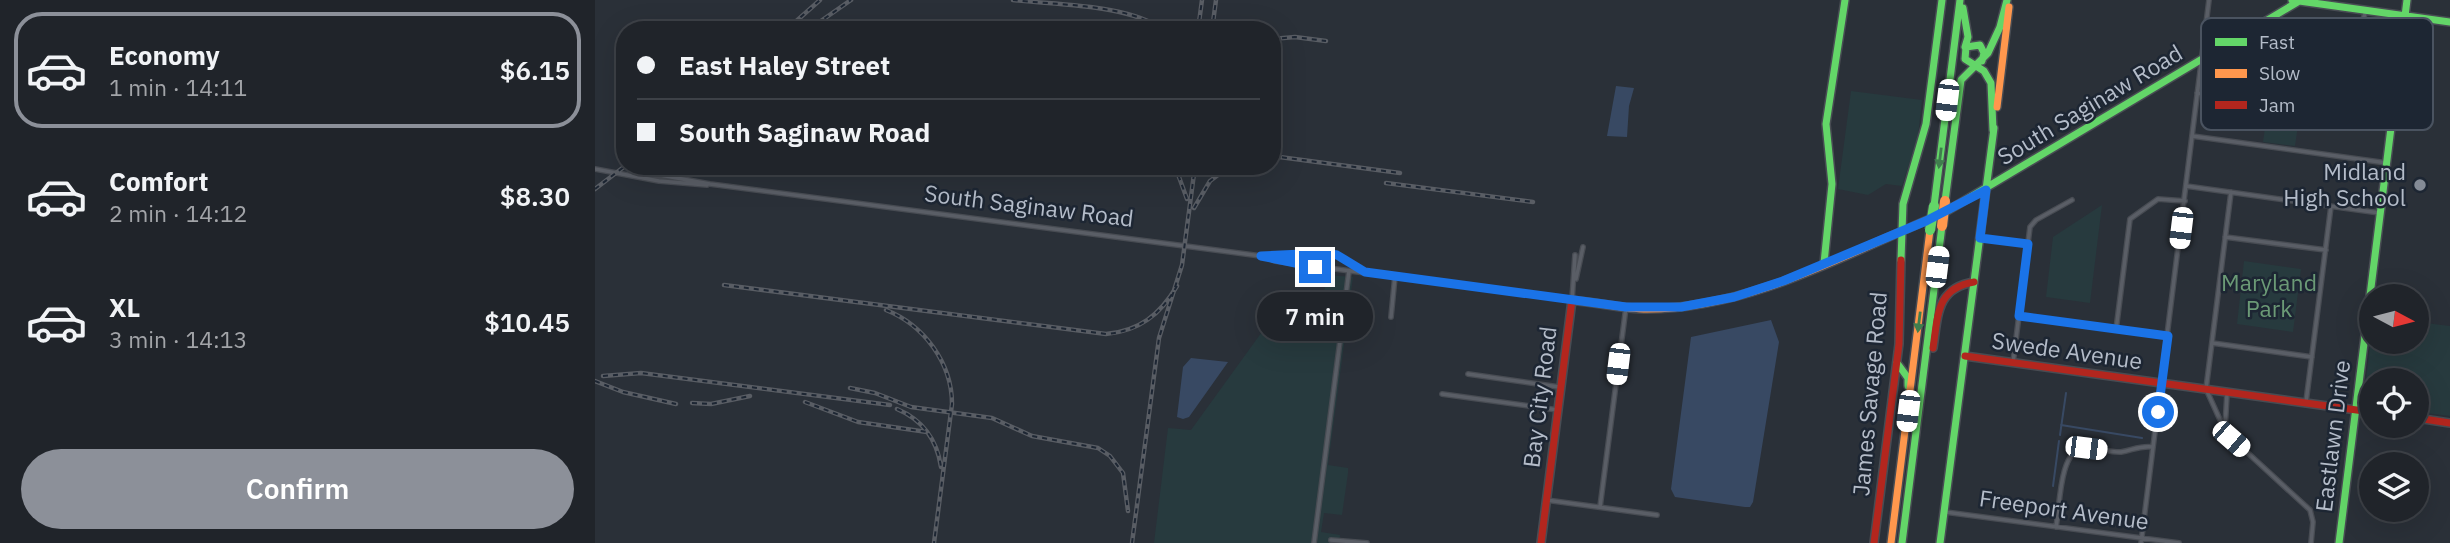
<!DOCTYPE html>
<html lang="en">
<head>
<meta charset="utf-8">
<style>
	:root { --surface:#20242a; --page:#282c32; --text:#f1f3f6; --muted:#a2a4a8; --line:#3d4147; --accent:#8c9099 }
	body { margin:0; font-family:"IBM Plex Sans",sans-serif; background:var(--page); color:var(--text); height:100vh; display:flex; flex-direction:column; font-size:26px; white-space:nowrap }
	* { box-sizing:border-box; margin:0 }
	p { font-size:23px; color:var(--muted) }
	.icon { flex:none; width:38px; height:38px; fill:none; stroke:currentColor; stroke-width:2; stroke-linecap:round; stroke-linejoin:round }
	.map { position:relative; flex:1; overflow:hidden }
	.sheet { display:flex; flex-direction:column; background:var(--surface); width:595px }
	.sheet>* { flex:none }
	.guide { position:absolute; left:21px; top:21px; width:665px; height:154px; border-radius:28px; box-shadow:0 7px 28px #0002,0 0 0 2px var(--line); display:grid; align-content:center; height:154px; padding:0 21px; background:var(--surface) }
	.needle { width:46px; rotate:97deg }
	.tools { position:absolute; left:1764px; top:284px; display:grid; gap:14px }
	.tools a { display:grid; place-items:center; width:70px; height:70px; border-radius:50%; background:var(--surface); box-shadow:0 7px 28px #0002,0 0 0 2px var(--line); font-size:35px }
	.end { position:absolute; width:32px; height:32px; margin:-16px; border:9px solid #1a73e8; background:#fff; box-shadow:0 0 0 4px #fff }
	.from { border-radius:50% }
	.bubble { position:absolute; height:49px; border-radius:24px; background:var(--surface); box-shadow:0 7px 28px #0002,0 0 0 2px var(--line); font-size:23px; font-weight:600; line-height:49px; text-align:center }
	.car { position:absolute; width:21px; height:42px; margin:-21px -10px; border-radius:9px; box-shadow:0 0 5px 2px #0007; background:linear-gradient(#fff 24%,#345 0 40%,#fff 0 76%,#345 0 86%,#fff 0) }
	.guide b { display:flex; align-items:center; gap:24px; height:66px; font-size:26px }
	.guide b+b { border-top:2px solid var(--line) }
	.guide i { width:18px; height:18px; background:var(--text) }
	ul { padding:12px 0 0; list-style:none }
	li { display:flex; align-items:center; gap:21px; height:116px; margin:0 14px 10px; padding:0 7px; border:4px solid transparent; border-radius:28px }
	li div { flex:1 }
	li b { display:block; font-size:26px }
	li em { font-style:normal; font-weight:600 }
	li.selected { border-color:var(--accent) }
	li>.icon { width:63px; height:63px; stroke-width:1.5 }
	.cta { display:flex; gap:14px; margin-top:auto; padding:14px 21px }
	.cta a { flex:1; height:80px; border-radius:42px; background:var(--accent); color:#fff; font-size:28px; font-weight:600; line-height:80px; text-align:center }
	main { display:flex; flex:1; min-height:0 }
	.map>svg:first-child { display:block }
	.green { fill:#273a3e }
	.water { fill:#384963 }
	.lines { fill:none; stroke-linecap:round; stroke-linejoin:round }
	.stream { stroke:#384963; stroke-width:2 }
	.street-casing { stroke:#484c53; stroke-width:6 }
	.fast-casing { stroke:#484c53; stroke-width:10 }
	.slow-casing { stroke:#484c53; stroke-width:10 }
	.jam-casing { stroke:#484c53; stroke-width:10 }
	.street { stroke:#5a5e66; stroke-width:3.5 }
	.fast { stroke:#63d668; stroke-width:7 }
	.slow { stroke:#ff974d; stroke-width:7 }
	.jam { stroke:#b3261e; stroke-width:7 }
	.rail-casing { stroke:#595d64; stroke-width:4.5 }
	.rail { stroke:#1d2633; stroke-width:2; stroke-dasharray:5; stroke-linecap:butt }
	.fast-bridge-casing { stroke:#474c53; stroke-width:12; stroke-linecap:butt }
	.slow-bridge-casing { stroke:#474c53; stroke-width:12; stroke-linecap:butt }
	.fast-bridge { stroke:#63d668; stroke-width:10 }
	.slow-bridge { stroke:#ff974d; stroke-width:10 }
	.oneway { fill:#407e4e }
	.route { stroke:#1a73e8; stroke-width:9 }
	.poi-dot { fill:#848b96; stroke:#1d2633; stroke-width:2.5 }
	.labels { text-anchor:middle; stroke-width:5; stroke-linejoin:round; paint-order:stroke }
	.street-label { font-size:23px; fill:#b4bcc9; stroke:#1d2633 }
	.poi-label { font-size:23px; fill:#b4bcc9; stroke:#1d2633; text-anchor:end }
	.park-label { font-size:23px; fill:#6b9a76; stroke:#1d2633 }
	.key { fill:#1d2633; stroke:#4a5360; stroke-width:2 }
	.key-label { font-size:19px; fill:#b4bcc9 }
</style>
</head>
<body>
<main>
<section class="sheet">
<ul>
<li class="selected"><svg class="icon" aria-label="car" viewBox="0 0 24 24"><path d="M5 17H2v-5l4-1 3-4h7l3 4 3 1v5h-3M9 17h6M6 11h13"/><circle cx="7" cy="17" r="2"/><circle cx="17" cy="17" r="2"/></svg><div><b>Economy</b><p>1 min · 14:11</p></div><em>$6.15</em></li>
<li><svg class="icon" aria-label="car" viewBox="0 0 24 24"><path d="M5 17H2v-5l4-1 3-4h7l3 4 3 1v5h-3M9 17h6M6 11h13"/><circle cx="7" cy="17" r="2"/><circle cx="17" cy="17" r="2"/></svg><div><b>Comfort</b><p>2 min · 14:12</p></div><em>$8.30</em></li>
<li><svg class="icon" aria-label="car" viewBox="0 0 24 24"><path d="M5 17H2v-5l4-1 3-4h7l3 4 3 1v5h-3M9 17h6M6 11h13"/><circle cx="7" cy="17" r="2"/><circle cx="17" cy="17" r="2"/></svg><div><b>XL</b><p>3 min · 14:13</p></div><em>$10.45</em></li>
</ul>
<div class="cta"><a>Confirm</a></div>
</section>
<div class="map">
<svg width="1855" height="543" viewBox="0 0 1855 543">
	<rect width="100%" height="100%" fill="#2a3038"/>
	<path class="green" d="M1256,91L1327,100L1323,136L1307,186L1291,184L1273,195L1243,189Z
		M1671,121L1703,125L1700,146L1668,142Z
		M1507,205L1495,303L1451,297L1458,237Z
		M1649,261L1706,269L1698,332L1642,324Z
		M732,275L758,277L733,465L753,468V473L747,515L729,513L726,532L745,535L744,543H559L573,428L596,430L695,293L728,298Z
		M1822,322L1855,326V416L1822,412V380H1776V406L1768,405L1776,337V341H1822Z"/>
	<path class="water" d="M1021,86L1039,88L1034,106L1032,137L1012,136Z
		M1176,320L1184,342L1158,502L1155,507H1150L1080,497L1076,489L1096,337Z
		M596,358L633,362L594,417L588,419L582,417L588,367Z"/>
	<g class="lines">
		<path class="stream" d="M1466,425L1547,438
			M1465,435L1471,393
			M1458,486L1464,441"/>
		<defs>
			<path id="street" d="M1602,93L1631,97L1648,88L1665,85L1767,22L1771,11
				M1597,136L1792,163
				M0,169L64,181L112,185
				M44,175H65L115,184L590,246L666,256L680,261L977,300L980,255
				M1591,186L1785,213
				M1636,192L1611,389L1631,433L1715,510L1718,522L1716,543
				M1630,237L1731,250
				M1385,238L1433,244
				M671,256C694,256 721,248 743,256C752,259 759,266 767,271
				M981,279L988,247
				M1424,316L1573,336
				M796,317L800,276
				M1521,330L1535,219L1563,199L1590,201
				M1617,343L1717,357
				M1418,363L1435,227L1441,220L1477,200
				M873,374L964,387
				M847,394L963,410
				M1711,402L1736,206
				M1630,428L1632,394
				M951,500L1062,515
				M1005,507L1031,307
				M1350,512L1584,543
				M1461,527C1465,507 1464,451 1488,448C1500,446 1514,453 1526,452C1538,450 1545,445 1558,447
				M736,540L772,543
				M719,543L754,271
				M1546,543L1614,0"/>
			<path id="fast" d="M1697,0L1855,22
				M1368,8L1373,37L1370,47
				M1387,61L1389,53L1385,45L1371,47L1370,59L1389,71L1396,83L1398,130
				M1350,201L1366,80L1393,53L1405,27L1412,0
				M1339,206L1365,0
				M1347,214L1706,0
				M1306,260L1308,204L1331,124L1347,0
				M1229,263L1237,184L1231,124L1250,0
				M1302,363L1313,378V386
				M1307,543L1347,226
				M1345,543L1399,128
				M1744,543L1812,0"/>
			<path id="slow" d="M1402,107L1414,7
				M983,301C1005,303 1029,309 1052,309C1152,309 1248,256 1337,218
				M1296,543L1335,230"/>
			<path id="jam" d="M1338,348C1343,316 1341,288 1379,282
				M1370,356L1776,412
				M1822,418L1855,423
				M946,543L977,300L983,301
				M1279,543L1304,344L1306,260"/>
		</defs>
		<use href="#street" class="street-casing"/>
		<use href="#fast" class="fast-casing"/>
		<use href="#slow" class="slow-casing"/>
		<use href="#jam" class="jam-casing"/>
		<use href="#street" class="street"/>
		<use href="#fast" class="fast"/>
		<use href="#slow" class="slow"/>
		<use href="#jam" class="jam"/>
		<defs>
			<path id="rail" d="M418,0C459,5 535,4 568,30
				M198,24L225,0
				M213,30L256,0
				M603,30L607,0
				M617,30L621,0
				M677,39L700,37L731,41
				M677,156L805,173
				M580,166L592,199
				M791,183L938,202
				M0,189L30,166
				M599,208L615,181L635,166
				M129,285L511,334C544,331 565,315 582,286
				M291,310C329,325 357,363 357,404L339,543
				M8,376L46,373L295,405
				M0,381L28,392L81,404
				M255,388L280,393L316,407L397,418L437,436L503,448L515,456L528,473L533,511
				M210,402L263,422L332,432
				M97,403L116,404L155,396
				M302,409C328,420 342,440 346,467
				M537,543L564,338L587,265L600,166"/>
		</defs>
		<use href="#rail" class="rail-casing"/>
		<use href="#rail" class="rail"/>
		<defs>
			<path id="fast-bridge" d="M1335,230L1339,206"/>
			<path id="slow-bridge" d="M1347,226L1350,201"/>
		</defs>
		<use href="#fast-bridge" class="fast-bridge-casing"/>
		<use href="#slow-bridge" class="slow-bridge-casing"/>
		<use href="#fast-bridge" class="fast-bridge"/>
		<use href="#slow-bridge" class="slow-bridge"/>
	</g>
	<defs><path id="oneway-solid" d="M-6-.8H1V-3.2L6.5 0L1 3.2V.8H-6Z" transform="scale(1.75)"/></defs>
	<g class="oneway">
		<use href="#oneway-solid" transform="translate(1345 158) rotate(97)"/>
		<use href="#oneway-solid" transform="translate(1324 322) rotate(97)"/>
	</g>
	<g class="lines">
		<path class="route" d="M720,267L666,256L729,253L742,255L770,272L1031,307H1086L1139,297L1188,281L1331,221L1391,190L1385,238L1433,244L1424,316L1573,336L1563,412"/>
	</g>
	<circle class="poi-dot" cx="1825" cy="185" r="7"/>
	<g class="labels">
		<g class="street-label">
			<text transform="translate(1495 105) rotate(-31)" y="8">South Saginaw Road</text>
			<text transform="translate(434 206) rotate(7)" y="8">South Saginaw Road</text>
			<text transform="translate(1472 351) rotate(8)" y="8">Swede Avenue</text>
			<text transform="translate(1275 394) rotate(-85)" y="8">James Savage Road</text>
			<text transform="translate(945 397) rotate(-83)" y="8">Bay City Road</text>
			<text transform="translate(1738 436) rotate(-83)" y="8">Eastlawn Drive</text>
			<text transform="translate(1469 510) rotate(8)" y="8">Freeport Avenue</text>
		</g>
		<g class="poi-label">
			<text x="1811" y="180">Midland<tspan x="1811" dy="26">High School</tspan></text>
		</g>
		<g class="park-label">
			<text x="1674" y="291">Maryland<tspan x="1674" dy="26">Park</tspan></text>
		</g>
	</g>
	<rect x="1606" y="18" width="232" height="112" rx="10" class="key"/>
	<rect x="1620" y="38" width="32" height="8" fill="#63d668"/>
	<rect x="1620" y="69" width="32" height="9" fill="#ff974d"/>
	<rect x="1620" y="101" width="32" height="8" fill="#b3261e"/>
	<g class="key-label">
		<text x="1664" y="49">Fast</text>
		<text x="1664" y="80">Slow</text>
		<text x="1664" y="112">Jam</text>
	</g>
</svg>
<div class="tools">
<a><svg class="needle" viewBox="-14 -14 28 28"><path d="M0-13l5 13h-10z" fill="#e53935"/><path d="M0 13l5-13h-10z" fill="#a2a4a8"/></svg></a>
<a><svg class="icon" aria-label="locate" viewBox="0 0 24 24"><circle cx="12" cy="12" r="6"/><path d="M12 2v4M12 18v4M2 12h4M18 12h4"/></svg></a>
<a><svg class="icon" aria-label="layers" viewBox="0 0 24 24"><path d="M12 4l9 5-9 5-9-5zM3 14l9 5 9-5"/></svg></a>
</div>
<i class="end from" style="left:1563px;top:412px"></i>
<i class="end" style="left:720px;top:267px"></i>
<div class="bubble" style="left:662px;top:292px;width:116px">7 min</div>
<i class="car" style="left:1352px;top:100px;rotate:187deg"></i>
<i class="car" style="left:1586px;top:228px;rotate:187deg"></i>
<i class="car" style="left:1342px;top:267px;rotate:7deg"></i>
<i class="car" style="left:1023px;top:364px;rotate:187deg"></i>
<i class="car" style="left:1313px;top:411px;rotate:187deg"></i>
<i class="car" style="left:1636px;top:439px;rotate:131deg"></i>
<i class="car" style="left:1491px;top:448px;rotate:97deg"></i>
<div class="guide">
<b><i class="from"></i>East Haley Street</b>
<b><i></i>South Saginaw Road</b>
</div>
</div>
</main>
</body>
</html>
